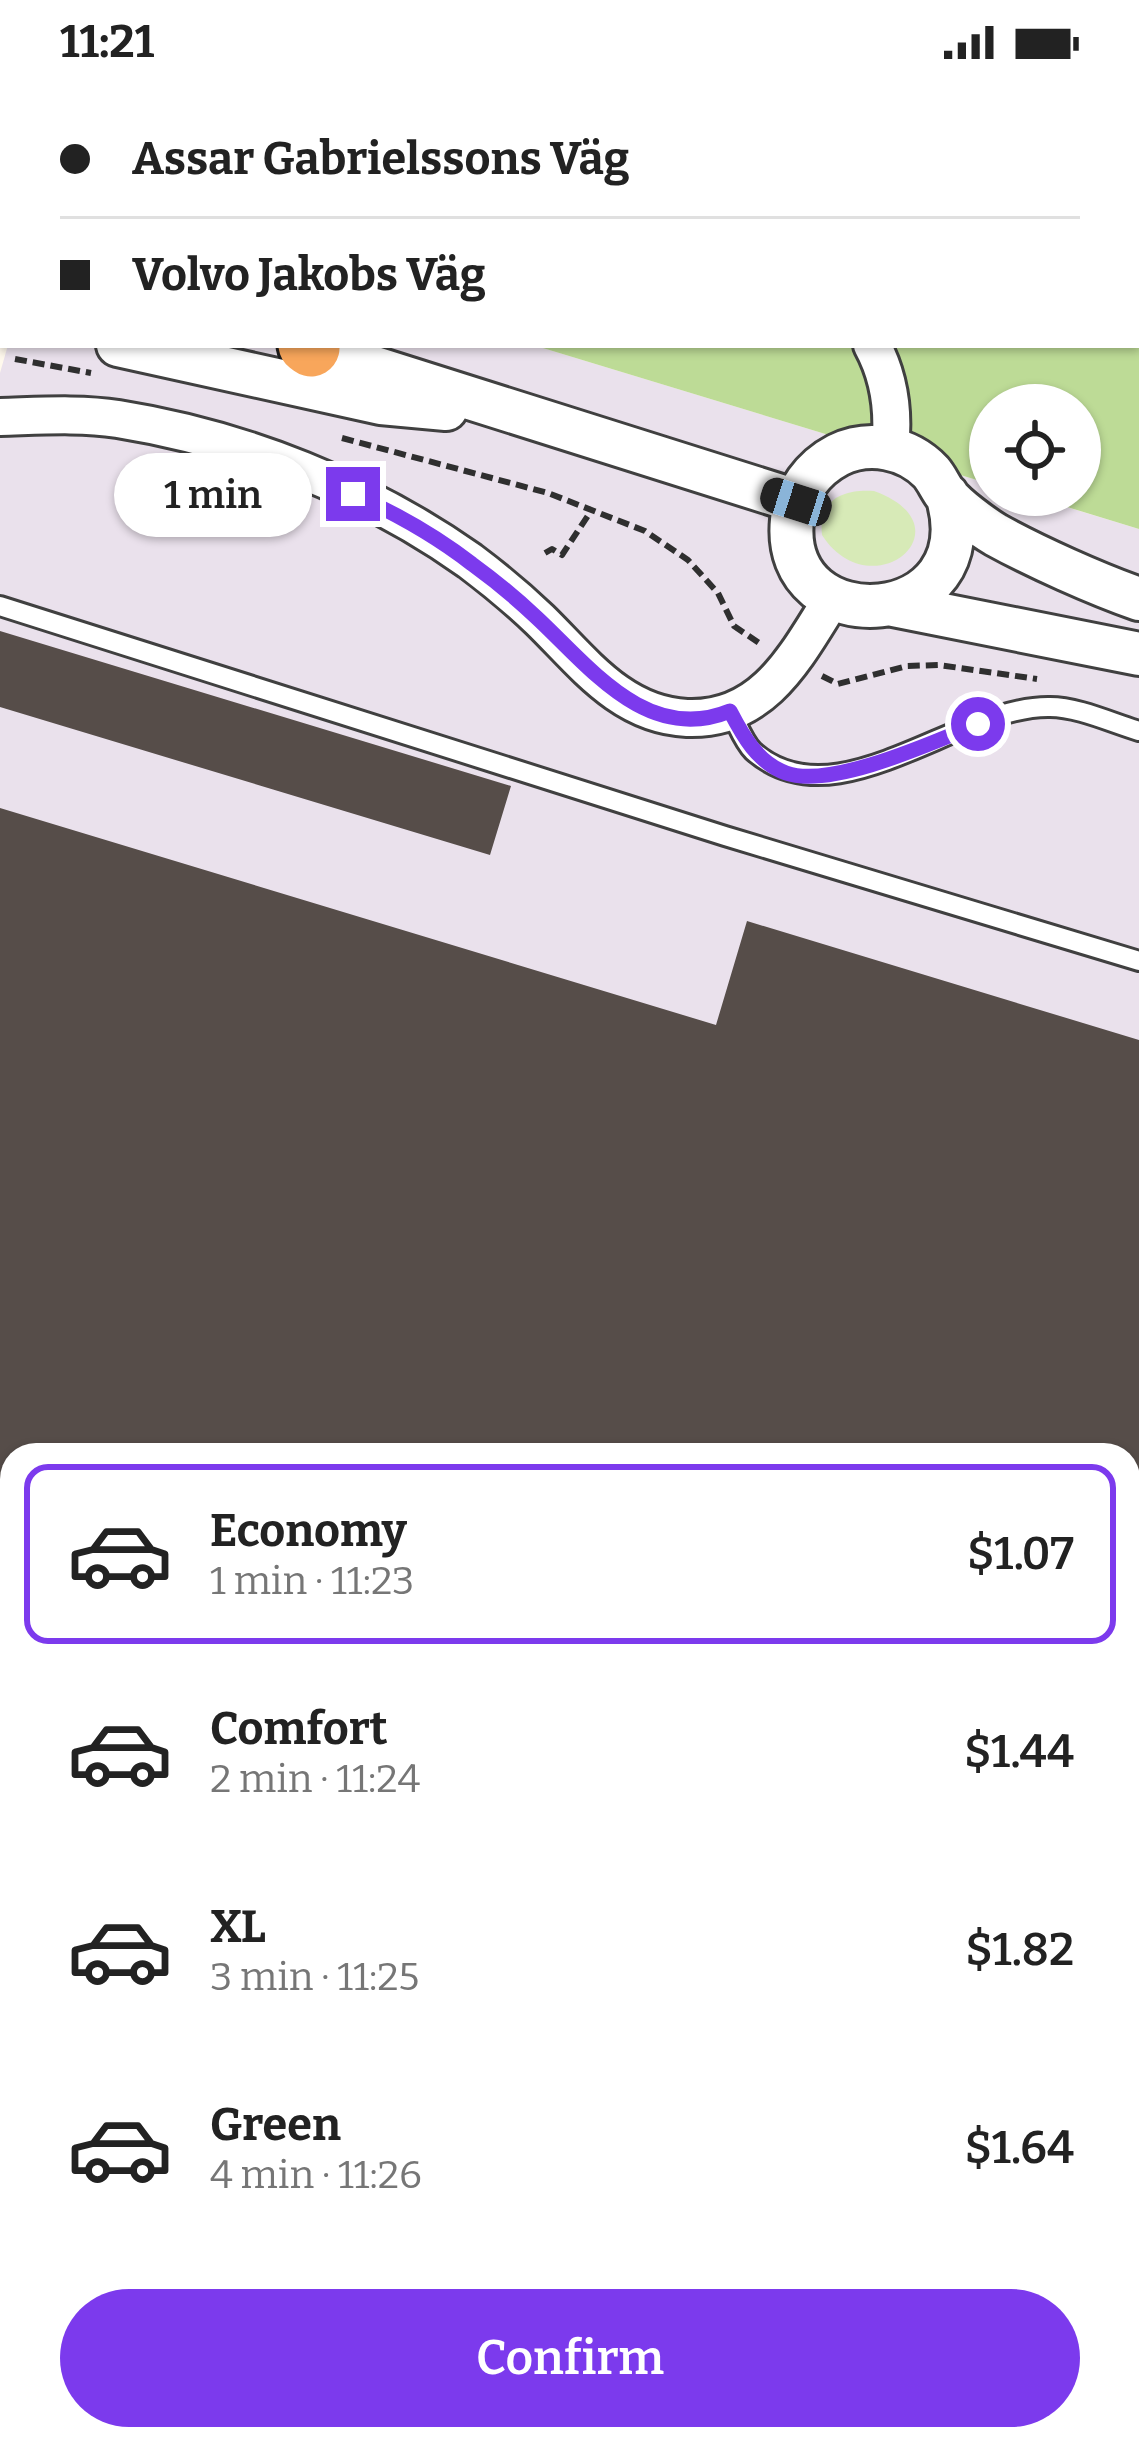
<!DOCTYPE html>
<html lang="en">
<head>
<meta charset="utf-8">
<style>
	:root { --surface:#fff; --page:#f6f6f6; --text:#222; --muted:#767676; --line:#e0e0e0; --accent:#7c3aed }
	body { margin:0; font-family:Bitter,serif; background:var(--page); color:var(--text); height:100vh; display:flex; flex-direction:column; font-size:45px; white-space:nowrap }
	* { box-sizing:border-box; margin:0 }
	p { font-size:39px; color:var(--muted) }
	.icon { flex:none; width:66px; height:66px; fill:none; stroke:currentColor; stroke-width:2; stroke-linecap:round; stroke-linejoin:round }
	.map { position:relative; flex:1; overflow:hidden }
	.sheet { position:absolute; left:0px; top:1359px; width:1140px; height:1008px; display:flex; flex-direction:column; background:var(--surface); border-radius:36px 36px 0 0; box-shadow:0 3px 9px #0004 }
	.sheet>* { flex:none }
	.banner { position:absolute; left:0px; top:0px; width:1140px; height:264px; box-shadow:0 3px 9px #0004; display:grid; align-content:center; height:264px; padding:0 60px; background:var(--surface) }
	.tools { position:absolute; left:969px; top:300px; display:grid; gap:24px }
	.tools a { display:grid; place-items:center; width:132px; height:132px; border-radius:50%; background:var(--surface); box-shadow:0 3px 9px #0004; font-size:60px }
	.end { position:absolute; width:54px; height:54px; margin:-27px; border:15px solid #7c3aed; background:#fff; box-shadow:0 0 0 6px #fff }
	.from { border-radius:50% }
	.bubble { position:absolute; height:84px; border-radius:42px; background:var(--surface); box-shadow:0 3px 9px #0004; font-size:39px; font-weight:600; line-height:84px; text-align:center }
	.car { position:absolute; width:36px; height:72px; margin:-36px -18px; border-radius:15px; box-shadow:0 0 9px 3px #0007; background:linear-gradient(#222 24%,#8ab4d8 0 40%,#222 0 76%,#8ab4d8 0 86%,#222 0) }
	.banner b { display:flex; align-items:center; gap:42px; height:114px; font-size:45px }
	.banner b+b { border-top:3px solid var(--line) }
	.banner i { width:30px; height:30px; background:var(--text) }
	ul { padding:21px 0 0; list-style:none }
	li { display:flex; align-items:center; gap:36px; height:180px; margin:0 24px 18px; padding:0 36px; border:6px solid transparent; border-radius:24px }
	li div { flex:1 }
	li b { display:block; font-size:45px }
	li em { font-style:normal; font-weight:600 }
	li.active { border-color:var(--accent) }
	li>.icon { width:108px; height:108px; stroke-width:1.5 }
	.action { display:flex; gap:24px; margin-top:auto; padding:24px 60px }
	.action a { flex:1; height:138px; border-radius:72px; background:var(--accent); color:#fff; font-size:48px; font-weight:600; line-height:138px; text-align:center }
	.status { display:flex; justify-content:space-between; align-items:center; height:84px; padding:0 60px; background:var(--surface); direction:ltr }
	.status svg { height:33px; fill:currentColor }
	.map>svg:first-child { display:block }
	.industrial { fill:#eae1ec; fill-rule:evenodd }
	.green { fill:#d7eab7 }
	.forest { fill:#bddb96 }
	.building { fill:#564d49 }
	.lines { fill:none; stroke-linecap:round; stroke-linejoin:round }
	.service-casing { stroke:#404040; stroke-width:24 }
	.minor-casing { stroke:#404040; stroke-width:42 }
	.tertiary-casing { stroke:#404040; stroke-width:48 }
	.trunk-casing { stroke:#1e1e1e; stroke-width:63 }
	.path { stroke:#2f2f2f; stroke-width:6; stroke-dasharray:12 6; stroke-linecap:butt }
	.service { stroke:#fff; stroke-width:18 }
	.minor { stroke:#fff; stroke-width:36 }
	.tertiary { stroke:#fff; stroke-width:42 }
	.trunk { stroke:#f8a65b; stroke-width:57 }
	.route { stroke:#7c3aed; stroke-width:15 }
</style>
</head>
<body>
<div class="status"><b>11:21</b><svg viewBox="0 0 49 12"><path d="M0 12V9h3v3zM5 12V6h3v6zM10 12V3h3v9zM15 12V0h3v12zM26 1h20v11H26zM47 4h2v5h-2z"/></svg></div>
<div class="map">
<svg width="1139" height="2367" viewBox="0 0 1139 2367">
	<rect width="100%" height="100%" fill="#fff9ed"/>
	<path class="industrial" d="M8,261H533L990,400V411H1027L1139,445V2367H0V289ZM12,1371H1128V2355H12Z"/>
	<path class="green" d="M874,407C972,443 871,527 822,451C818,416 842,405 874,407Z"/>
	<path class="forest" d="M0,0H1139V445L1028,411H1080V321H990V400L533,261H1137V3H3V43Z"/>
	<path class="building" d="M0,547L511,702L490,771L0,623Z
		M0,724L716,941L747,837L1139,956V2367H221L225,2355H1128V1371H12V1855L0,1851Z
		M0,2162L12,2165V2355H43L39,2367H0Z"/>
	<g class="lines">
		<defs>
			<path id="service" d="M0,522L725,752L1139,877
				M730,627C737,639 743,657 753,667C836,741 958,621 1050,623C1078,623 1112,639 1139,647
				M0,2048L12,2058
				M127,2367L131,2355"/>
			<path id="minor" d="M316,0L321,3
				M868,0L870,3
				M1137,158H1139
				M872,261C890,294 894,328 890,364
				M0,333C39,332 80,329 118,335C243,355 367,404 470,477C494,495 518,515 540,536C583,578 621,631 687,634C764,637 796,572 832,515"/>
			<path id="tertiary" d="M0,165L3,166
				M0,238H3
				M118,261L381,319L446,325
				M302,261L796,417
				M947,411C989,547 779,561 792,436C795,408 813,384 838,371C869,356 907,363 931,388C937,395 940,403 946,411C957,424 981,442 996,451C1036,473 1096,500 1139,515
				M893,521L1139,570"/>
			<path id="trunk" d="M0,65L3,67
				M307,261L311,264"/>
		</defs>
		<use href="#service" class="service-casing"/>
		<use href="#minor" class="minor-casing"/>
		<use href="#tertiary" class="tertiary-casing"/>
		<use href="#trunk" class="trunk-casing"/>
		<path class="path" d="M15,275L91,289
			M342,354L548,409L645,447L688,476L718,509L734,542L762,561
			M545,469L552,465L562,471L593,424
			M822,592L838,600L907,582L939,581L1037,595"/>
		<use href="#service" class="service"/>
		<use href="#minor" class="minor"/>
		<use href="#tertiary" class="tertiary"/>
		<use href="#trunk" class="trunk"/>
	</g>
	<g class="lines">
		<path class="route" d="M353,410C395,429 436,452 472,480C494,496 516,514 536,533C589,582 647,661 730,627C743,652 757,678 786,689C831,705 934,658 978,640"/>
	</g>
</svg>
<div class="tools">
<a><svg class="icon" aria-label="locate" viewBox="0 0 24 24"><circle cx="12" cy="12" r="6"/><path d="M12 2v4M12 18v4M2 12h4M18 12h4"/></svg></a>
</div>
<i class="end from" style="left:978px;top:640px"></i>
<i class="end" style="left:353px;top:410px"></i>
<div class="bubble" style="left:114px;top:369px;width:198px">1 min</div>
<i class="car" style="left:796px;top:418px;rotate:288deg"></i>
<div class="banner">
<b><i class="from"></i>Assar Gabrielssons Väg</b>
<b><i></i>Volvo Jakobs Väg</b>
</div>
<section class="sheet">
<ul>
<li class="active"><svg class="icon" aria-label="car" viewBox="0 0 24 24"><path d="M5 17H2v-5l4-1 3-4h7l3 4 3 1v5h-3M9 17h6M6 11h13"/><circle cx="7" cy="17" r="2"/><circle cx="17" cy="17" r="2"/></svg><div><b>Economy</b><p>1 min · 11:23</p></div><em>$1.07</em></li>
<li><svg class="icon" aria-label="car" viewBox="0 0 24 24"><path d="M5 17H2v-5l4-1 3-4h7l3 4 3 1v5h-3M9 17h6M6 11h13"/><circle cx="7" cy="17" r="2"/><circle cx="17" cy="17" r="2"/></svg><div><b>Comfort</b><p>2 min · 11:24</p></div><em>$1.44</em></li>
<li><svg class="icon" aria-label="car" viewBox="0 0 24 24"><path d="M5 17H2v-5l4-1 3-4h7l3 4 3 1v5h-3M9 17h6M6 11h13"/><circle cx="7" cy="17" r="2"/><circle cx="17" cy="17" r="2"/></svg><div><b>XL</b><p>3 min · 11:25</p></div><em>$1.82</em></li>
<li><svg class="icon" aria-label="car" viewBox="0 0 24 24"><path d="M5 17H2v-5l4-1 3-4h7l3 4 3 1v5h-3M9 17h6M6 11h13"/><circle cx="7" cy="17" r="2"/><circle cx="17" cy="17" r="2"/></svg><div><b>Green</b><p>4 min · 11:26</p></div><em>$1.64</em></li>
</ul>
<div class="action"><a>Confirm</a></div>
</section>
</div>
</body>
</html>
